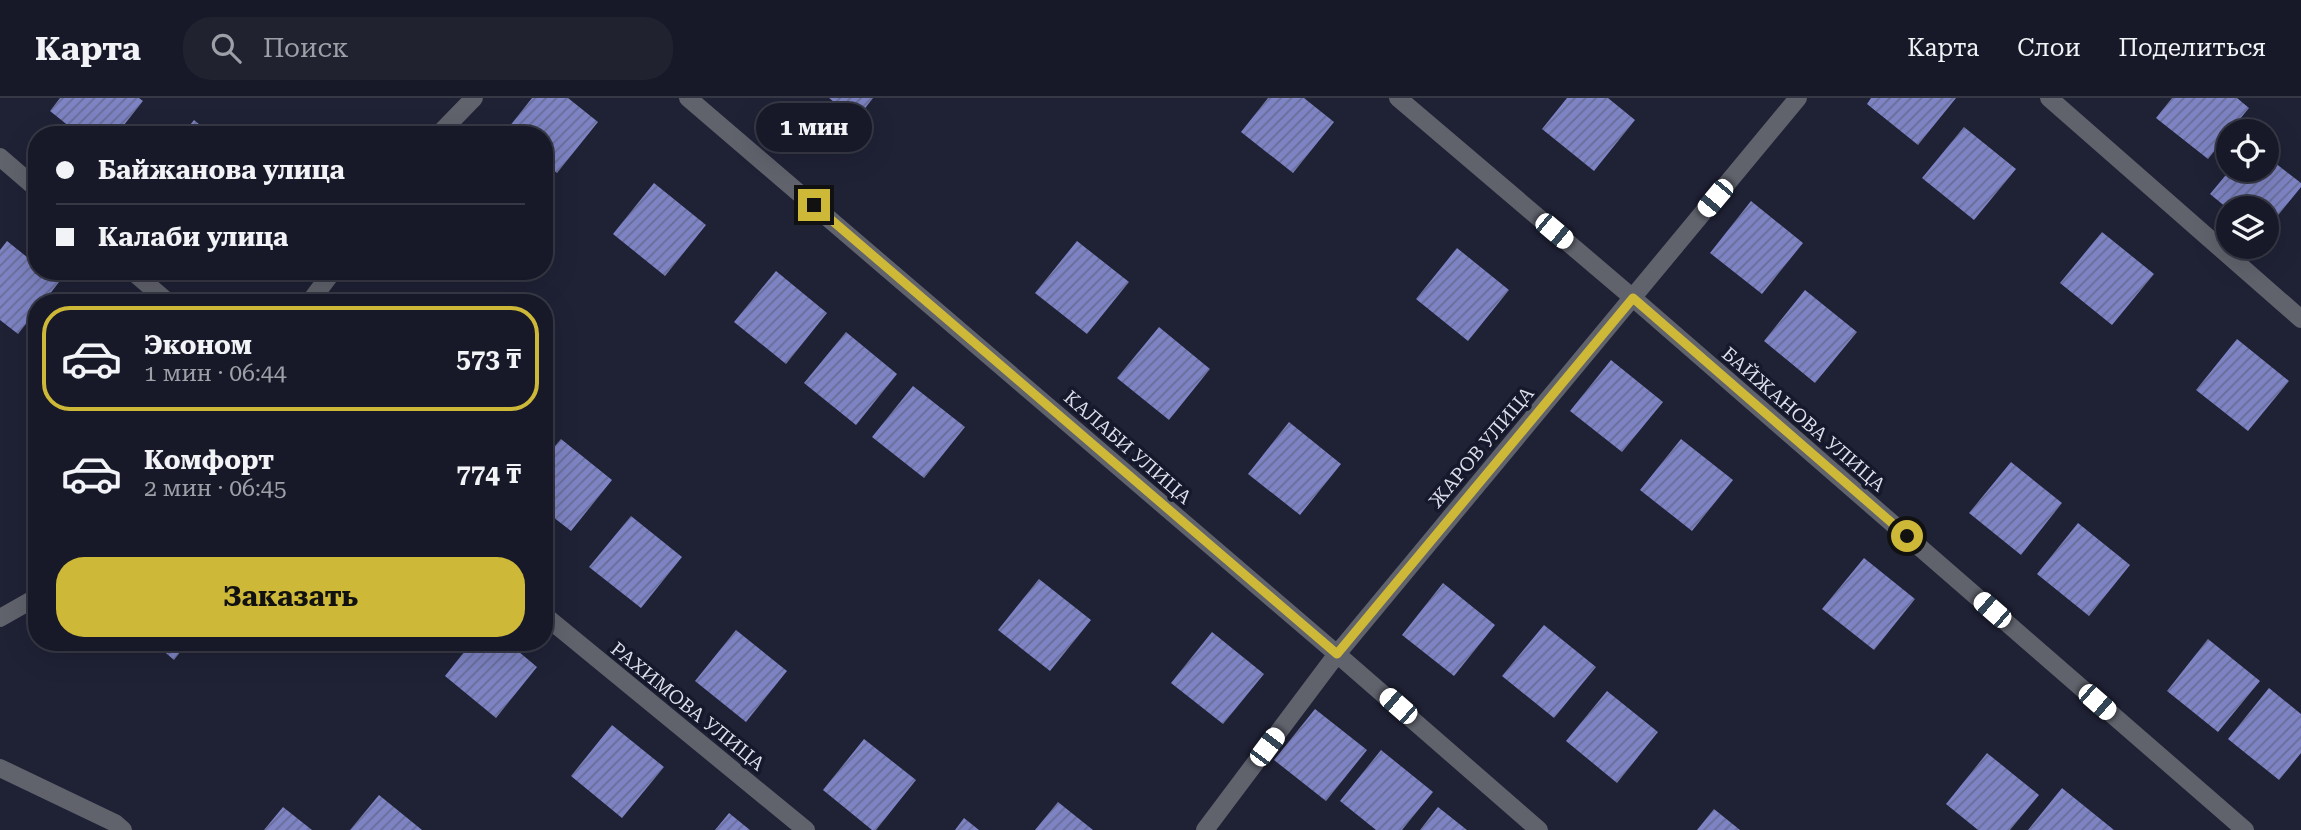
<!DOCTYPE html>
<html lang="ru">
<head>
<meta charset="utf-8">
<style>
	:root { --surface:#171928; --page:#202230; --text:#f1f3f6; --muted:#9ea0a8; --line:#363845; --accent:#ceb838 }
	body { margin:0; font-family:"Roboto Serif",serif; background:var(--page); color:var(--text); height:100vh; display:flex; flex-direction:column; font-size:26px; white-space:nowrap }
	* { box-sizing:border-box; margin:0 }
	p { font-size:23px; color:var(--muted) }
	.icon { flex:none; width:38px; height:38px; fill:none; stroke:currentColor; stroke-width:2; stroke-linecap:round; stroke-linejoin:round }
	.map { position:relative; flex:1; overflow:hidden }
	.drawer { position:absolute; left:28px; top:196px; width:525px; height:357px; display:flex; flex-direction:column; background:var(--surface); border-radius:28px; box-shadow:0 7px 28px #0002,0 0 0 2px var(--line) }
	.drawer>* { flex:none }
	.guide { position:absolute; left:28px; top:28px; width:525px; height:154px; border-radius:28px; box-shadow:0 7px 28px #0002,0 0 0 2px var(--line); display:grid; align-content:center; height:154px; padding:0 28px; background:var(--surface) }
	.tools { position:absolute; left:2216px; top:21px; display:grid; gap:14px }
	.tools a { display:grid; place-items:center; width:63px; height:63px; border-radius:50%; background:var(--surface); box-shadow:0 7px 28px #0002,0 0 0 2px var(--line); font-size:35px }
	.end { position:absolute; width:32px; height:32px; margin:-16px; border:9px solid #ceb838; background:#111; box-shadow:0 0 0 4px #111 }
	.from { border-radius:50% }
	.bubble { position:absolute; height:49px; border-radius:24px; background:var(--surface); box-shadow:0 7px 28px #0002,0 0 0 2px var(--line); font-size:23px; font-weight:700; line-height:49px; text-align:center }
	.car { position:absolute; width:21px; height:42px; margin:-21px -10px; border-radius:9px; box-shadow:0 0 5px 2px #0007; background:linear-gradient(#fff 24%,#345 0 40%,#fff 0 76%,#345 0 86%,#fff 0) }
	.guide b { display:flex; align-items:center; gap:24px; height:66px; font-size:26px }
	.guide b+b { border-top:2px solid var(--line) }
	.guide i { width:18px; height:18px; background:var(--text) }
	ul { padding:12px 0 0; list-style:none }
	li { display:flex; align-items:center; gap:21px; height:105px; margin:0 14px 10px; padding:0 14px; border:4px solid transparent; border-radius:28px }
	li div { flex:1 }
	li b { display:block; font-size:26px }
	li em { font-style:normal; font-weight:700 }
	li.current { border-color:var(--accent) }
	li>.icon { width:63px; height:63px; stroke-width:1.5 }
	.primary-button { display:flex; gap:14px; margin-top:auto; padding:14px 28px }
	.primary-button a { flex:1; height:80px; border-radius:28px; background:var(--accent); color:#111; font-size:28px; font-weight:700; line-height:80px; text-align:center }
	header { display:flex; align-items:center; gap:42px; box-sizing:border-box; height:98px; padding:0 35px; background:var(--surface); border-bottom:2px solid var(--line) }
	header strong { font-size:33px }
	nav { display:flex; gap:38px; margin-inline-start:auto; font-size:24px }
	.search { width:490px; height:63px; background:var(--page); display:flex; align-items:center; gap:18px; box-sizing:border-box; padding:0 24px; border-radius:28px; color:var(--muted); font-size:26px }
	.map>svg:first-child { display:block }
	.building { fill:url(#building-hatch) }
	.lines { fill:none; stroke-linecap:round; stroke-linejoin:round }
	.minor { stroke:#60626c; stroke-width:18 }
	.route { stroke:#ceb838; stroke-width:9 }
	.labels { text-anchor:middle; stroke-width:7; stroke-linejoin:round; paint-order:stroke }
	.street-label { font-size:19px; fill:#dcdeeb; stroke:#16182b }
</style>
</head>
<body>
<header>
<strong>Карта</strong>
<div class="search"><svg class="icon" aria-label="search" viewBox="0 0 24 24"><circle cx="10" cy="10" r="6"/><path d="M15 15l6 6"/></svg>Поиск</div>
<nav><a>Карта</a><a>Слои</a><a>Поделиться</a></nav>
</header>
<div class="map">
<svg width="2301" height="732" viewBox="0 0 2301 732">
	<defs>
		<pattern id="building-hatch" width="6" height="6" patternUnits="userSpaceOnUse" patternTransform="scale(1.75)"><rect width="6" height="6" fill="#7d83c3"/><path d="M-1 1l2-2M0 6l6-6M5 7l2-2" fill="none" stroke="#686d97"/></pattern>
	</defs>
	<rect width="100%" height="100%" fill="#1f2135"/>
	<path class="building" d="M60,0H139L143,3L116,37H80L50,13Z
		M532,0H568L598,24L557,75L544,65V37H509L505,34Z
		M829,0H873L856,22Z
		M1268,0H1304L1334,24L1293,75L1241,34Z
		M1567,0H1608L1635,22L1594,73L1542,31Z
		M1871,0H1956L1918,47L1867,6Z
		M2172,0H2237L2249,10L2230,33H2228V36L2208,61L2156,20Z
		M194,22L212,37H182Z
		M1964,29L2016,71L1974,122L1922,80Z
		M2266,58L2301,85V89L2266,132V110H2227L2210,96L2230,72H2266Z
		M654,85L706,127L665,178L613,136Z
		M1751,103L1803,145L1762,196L1710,155Z
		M2102,134L2154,176L2112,227L2060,185Z
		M7,143L37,167V173H45L59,184L43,205H37V212L18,236L0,222V152Z
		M1077,143L1129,184L1087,236L1035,195Z
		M1457,150L1509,192L1468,243L1416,201Z
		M776,173L827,215L786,266L734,224Z
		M1805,192L1857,234L1815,285L1764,243Z
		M1159,229L1210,271L1169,322L1117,280Z
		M846,234L897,276L856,327L804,285Z
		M2237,241L2289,283L2248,333L2196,292Z
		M1611,262L1663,304L1622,354L1570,313Z
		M913,288L965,329L924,380L872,339Z
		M1289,324L1341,366L1300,417L1248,376Z
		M561,341L612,382L571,433L544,412V361Z
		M1681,341L1733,382L1692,433L1640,392Z
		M2011,364L2062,405L2021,457L1969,415Z
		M631,418L682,459L641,510L589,469Z
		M2078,425L2130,467L2089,518L2037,476Z
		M1864,460L1915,501L1874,552L1822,511Z
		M1039,481L1091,522L1050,573L998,532Z
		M1443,485L1495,527L1454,578L1402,537Z
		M1544,527L1596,569L1554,620L1502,578Z
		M736,532L787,573L746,624L695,583Z
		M1212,534L1264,576L1223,626L1171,585Z
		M2208,541L2260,583L2218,634L2167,593Z
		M153,544H188L174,562Z
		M472,544H507L537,569L496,620L445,578Z
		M2269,590L2301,616V655L2279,682L2228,641Z
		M1607,593L1658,634L1617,685L1566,643Z
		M1315,611L1367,652L1326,703L1274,662Z
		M612,627L664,669L622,720L571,678Z
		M864,641L916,682L876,732H872L823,692Z
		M1381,652L1433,694L1402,732H1376L1340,703Z
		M1987,655L2039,697L2010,732H1978L1946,706Z
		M2062,690L2114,732H2028Z
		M379,697L422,732H350Z
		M1058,704L1093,732H1035Z
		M283,709L312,732H264Z
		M1438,709L1467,732H1420Z
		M1714,711L1740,732H1697Z
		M729,715L750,732H715Z
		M964,720L979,732H955Z"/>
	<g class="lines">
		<path class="minor" d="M688,0L1337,556L1539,732
			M1398,0L1633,200L2245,732
			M2049,0L2301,221
			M438,37L474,0
			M0,59L37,91
			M132,173L169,205
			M309,205L333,173
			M544,517L806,732
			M0,520L37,499
			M0,670L115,725L123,732
			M1205,732L1337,556L1798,0"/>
	</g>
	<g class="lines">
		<path class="route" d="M814,107L1337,556L1633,200L1907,438"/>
	</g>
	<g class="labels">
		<g class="street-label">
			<text transform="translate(1804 321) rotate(41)" y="7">БАЙЖАНОВА УЛИЦА</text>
			<text transform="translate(1128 349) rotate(41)" y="7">КАЛАБИ УЛИЦА</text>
			<text transform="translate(1481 349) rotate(-50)" y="7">ЖАРОВ УЛИЦА</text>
			<text transform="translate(688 608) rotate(39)" y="7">РАХИМОВА УЛИЦА</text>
		</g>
	</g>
</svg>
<div class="tools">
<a><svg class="icon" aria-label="locate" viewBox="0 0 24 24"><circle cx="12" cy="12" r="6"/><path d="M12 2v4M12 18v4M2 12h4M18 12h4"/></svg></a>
<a><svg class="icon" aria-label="layers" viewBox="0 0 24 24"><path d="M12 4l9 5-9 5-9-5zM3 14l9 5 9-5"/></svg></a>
</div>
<i class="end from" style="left:1907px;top:438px"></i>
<i class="end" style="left:814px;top:107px"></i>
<div class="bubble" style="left:756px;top:5px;width:116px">1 мин</div>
<i class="car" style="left:1715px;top:100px;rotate:220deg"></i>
<i class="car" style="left:1554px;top:133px;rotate:130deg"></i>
<i class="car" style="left:1992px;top:512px;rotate:311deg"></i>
<i class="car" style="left:2097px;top:604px;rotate:131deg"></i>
<i class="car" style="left:1398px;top:608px;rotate:311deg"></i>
<i class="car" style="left:1267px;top:649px;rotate:37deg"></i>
<div class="guide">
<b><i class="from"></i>Байжанова улица</b>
<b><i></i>Калаби улица</b>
</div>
<section class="drawer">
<ul>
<li class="current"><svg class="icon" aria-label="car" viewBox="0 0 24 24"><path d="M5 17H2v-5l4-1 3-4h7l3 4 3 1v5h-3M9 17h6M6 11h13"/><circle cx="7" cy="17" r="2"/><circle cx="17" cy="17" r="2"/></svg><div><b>Эконом</b><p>1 мин · 06:44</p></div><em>573 ₸</em></li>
<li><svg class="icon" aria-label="car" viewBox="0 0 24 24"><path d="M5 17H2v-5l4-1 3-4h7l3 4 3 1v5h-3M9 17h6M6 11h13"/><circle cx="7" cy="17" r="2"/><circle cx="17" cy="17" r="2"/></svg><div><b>Комфорт</b><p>2 мин · 06:45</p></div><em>774 ₸</em></li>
</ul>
<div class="primary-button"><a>Заказать</a></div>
</section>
</div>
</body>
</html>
